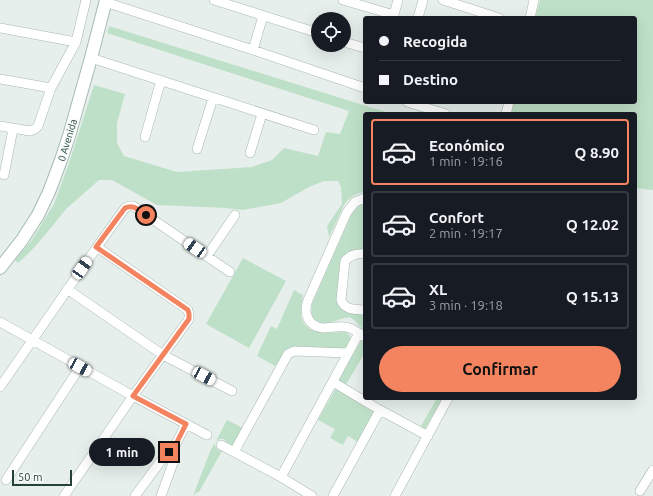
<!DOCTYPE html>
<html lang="es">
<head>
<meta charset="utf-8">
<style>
	:root { --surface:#171b24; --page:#20242c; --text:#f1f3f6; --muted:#9ea1a6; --line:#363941; --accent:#f4845f }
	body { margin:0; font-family:Ubuntu,sans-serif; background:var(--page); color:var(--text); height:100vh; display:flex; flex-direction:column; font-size:15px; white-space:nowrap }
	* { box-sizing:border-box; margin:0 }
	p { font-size:13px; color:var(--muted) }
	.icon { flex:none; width:22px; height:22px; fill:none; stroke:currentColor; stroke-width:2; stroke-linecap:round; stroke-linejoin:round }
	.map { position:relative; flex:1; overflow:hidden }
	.panel { position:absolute; left:363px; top:112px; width:274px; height:288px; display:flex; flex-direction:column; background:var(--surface); border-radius:4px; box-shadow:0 4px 16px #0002 }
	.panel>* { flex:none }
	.guide { position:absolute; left:363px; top:16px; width:274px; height:88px; border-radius:4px; box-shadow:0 4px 16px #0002; display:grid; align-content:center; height:88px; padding:0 16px; background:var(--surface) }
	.fabs { position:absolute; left:311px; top:12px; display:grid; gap:8px }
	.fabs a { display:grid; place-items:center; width:40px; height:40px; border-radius:50%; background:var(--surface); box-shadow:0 4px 16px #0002; font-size:20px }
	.scale { position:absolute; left:12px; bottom:10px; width:60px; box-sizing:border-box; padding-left:4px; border:2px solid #24423a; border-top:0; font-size:11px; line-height:14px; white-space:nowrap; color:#24423a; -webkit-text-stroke:3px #f7fbf9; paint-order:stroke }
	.end { position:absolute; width:18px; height:18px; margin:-9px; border:5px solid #f4845f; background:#111; box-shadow:0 0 0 2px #111 }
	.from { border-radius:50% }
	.bubble { position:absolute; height:28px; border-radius:14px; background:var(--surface); box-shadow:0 4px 16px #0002; font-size:13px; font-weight:700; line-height:28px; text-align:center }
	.car { position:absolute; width:12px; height:24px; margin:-12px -6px; border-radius:5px; box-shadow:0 0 3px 1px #0007; background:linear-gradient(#fff 24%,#345 0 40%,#fff 0 76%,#345 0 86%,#fff 0) }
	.guide b { display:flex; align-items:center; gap:14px; height:38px; font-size:15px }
	.guide b+b { border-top:1px solid var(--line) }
	.guide i { width:10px; height:10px; background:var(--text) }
	ul { padding:7px 0 0; list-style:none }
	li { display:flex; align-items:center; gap:12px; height:66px; margin:0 8px 6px; padding:0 8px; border:2px solid var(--line); border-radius:4px }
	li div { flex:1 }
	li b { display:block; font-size:15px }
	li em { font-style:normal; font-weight:700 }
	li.on { border-color:var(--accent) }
	li>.icon { width:36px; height:36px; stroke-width:1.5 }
	.button { display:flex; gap:8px; margin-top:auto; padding:8px 16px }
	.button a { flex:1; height:46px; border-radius:24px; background:var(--accent); color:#111; font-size:16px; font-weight:700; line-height:46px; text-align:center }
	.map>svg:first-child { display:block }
	.green { fill:#bfe0c8 }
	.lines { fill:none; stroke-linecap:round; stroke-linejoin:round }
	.street-casing { stroke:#a8b8b2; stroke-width:10 }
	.secondary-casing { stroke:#a4bbb3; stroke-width:14 }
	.street { stroke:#fff; stroke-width:9 }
	.secondary { stroke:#fff; stroke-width:12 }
	.route { stroke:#f4845f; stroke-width:5 }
	.labels { text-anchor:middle; stroke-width:3; stroke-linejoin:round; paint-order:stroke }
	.street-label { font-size:10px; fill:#24423a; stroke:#f7fbf9 }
</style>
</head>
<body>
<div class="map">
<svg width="653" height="496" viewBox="0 0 653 496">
	<rect width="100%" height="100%" fill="#e6efeb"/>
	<path class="green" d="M540,0H653V190L635,188V114H511L514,102H635V18H535Z
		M109,26L392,114H365V192C356,193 349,197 344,205L329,237L327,226L342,204L341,187L338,181H324L309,187L281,203L243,210L226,208L157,205L112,180H99L66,209L45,235L30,252L18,263L15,260L32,240L54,204L69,163L94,85L125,94L117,123V143L124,156L177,172L252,167L272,160L284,148L318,156L326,132L340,134L349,111L107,33Z
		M365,203V249L353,251L338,298L365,313V331C360,328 356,320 351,318C342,315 324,331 314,319C311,315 311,309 312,304L352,213C356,208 359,205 365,203Z
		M243,258L286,281L249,348L206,324Z
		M294,290L303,295C302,301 301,307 301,313C301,318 302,321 305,325C315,337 333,331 346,332L350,336C351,341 348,346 344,348H292L287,350L275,366L257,356L271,326L277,329Z
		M361,341L365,343V352L346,385L338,380Z
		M336,388L375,410L358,442L348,436L343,445L330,438L335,429L318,420Z
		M437,398H443L425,429L421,426Z
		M227,420L243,428L233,446L227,443L224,439H220L216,441Z
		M215,443C215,448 217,451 222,451L199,492L196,493L193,496L211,449Z"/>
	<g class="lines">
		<defs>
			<path id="street" d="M214,0L318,33
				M343,0L394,15
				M443,0L499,18
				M105,2L253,50L365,88
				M393,18L398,0
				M418,18L423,0
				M530,18L534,0
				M0,28L76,42
				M344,42L365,48
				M253,50L263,16
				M91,58L314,130
				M0,79L51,88
				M407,102L446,114
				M506,114L509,102
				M0,126L30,131L35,129L38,126L51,88L76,42L86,0
				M145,137L161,80
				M197,149L213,98
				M250,153L262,114
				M4,175L13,129
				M365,198L355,202L347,212L308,300C303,313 308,327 323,328C331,328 338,326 345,327C352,327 359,334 365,337
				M365,254C357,253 350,255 345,261L341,300C345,311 356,309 365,310
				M207,256L235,215
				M67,289L163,355L232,391
				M0,322L133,396L207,435
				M333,382L380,410L428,436
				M0,387L97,247L125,208L129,206H133L230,272
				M221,445L281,477L312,496
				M234,452L288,354L294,351L348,353
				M281,477L359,333
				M6,480L80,367
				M640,491L653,470
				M64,496L133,396L189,319V314L188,310L97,247
				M135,496L163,458L175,446L186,424
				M161,496L173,463L175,446
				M333,496L380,410
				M395,496L448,398"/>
			<path id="secondary" d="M0,268L22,240L38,215L49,192L61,160L69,136L91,58L106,0"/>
		</defs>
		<use href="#street" class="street-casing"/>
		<use href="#secondary" class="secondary-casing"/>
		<use href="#street" class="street"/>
		<use href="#secondary" class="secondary"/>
	</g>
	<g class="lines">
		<path class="route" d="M146,215C139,210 133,204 125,208L96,247L188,310L189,314V319L133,396L186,424L175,446L169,452"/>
	</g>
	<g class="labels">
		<g class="street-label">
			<text transform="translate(67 140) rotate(-73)" y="4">0 Avenida</text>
		</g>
	</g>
</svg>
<div class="fabs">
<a><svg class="icon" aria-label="locate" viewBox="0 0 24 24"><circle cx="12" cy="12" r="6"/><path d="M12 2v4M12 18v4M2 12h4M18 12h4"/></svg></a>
</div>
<div class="scale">50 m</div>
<i class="end from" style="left:146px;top:215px"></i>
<i class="end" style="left:169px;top:452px"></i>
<div class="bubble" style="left:89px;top:438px;width:66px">1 min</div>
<i class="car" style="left:195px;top:248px;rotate:304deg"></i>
<i class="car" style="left:82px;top:268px;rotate:35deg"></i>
<i class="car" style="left:80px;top:367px;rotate:119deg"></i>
<i class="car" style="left:204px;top:376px;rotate:118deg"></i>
<div class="guide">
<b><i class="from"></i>Recogida</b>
<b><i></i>Destino</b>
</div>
<section class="panel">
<ul>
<li class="on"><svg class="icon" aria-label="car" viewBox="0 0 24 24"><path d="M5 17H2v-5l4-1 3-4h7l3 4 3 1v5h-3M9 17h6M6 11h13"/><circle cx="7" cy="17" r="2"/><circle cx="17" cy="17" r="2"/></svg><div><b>Económico</b><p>1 min · 19:16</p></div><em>Q 8.90</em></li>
<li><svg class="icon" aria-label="car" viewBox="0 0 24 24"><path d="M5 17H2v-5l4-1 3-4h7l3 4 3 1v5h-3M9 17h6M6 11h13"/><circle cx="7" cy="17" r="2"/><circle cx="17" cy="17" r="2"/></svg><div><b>Confort</b><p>2 min · 19:17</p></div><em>Q 12.02</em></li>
<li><svg class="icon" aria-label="car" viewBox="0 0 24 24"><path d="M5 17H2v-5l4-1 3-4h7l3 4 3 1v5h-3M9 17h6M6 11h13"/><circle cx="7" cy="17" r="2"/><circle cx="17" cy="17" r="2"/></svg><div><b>XL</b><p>3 min · 19:18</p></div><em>Q 15.13</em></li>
</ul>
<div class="button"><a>Confirmar</a></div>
</section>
</div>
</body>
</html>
